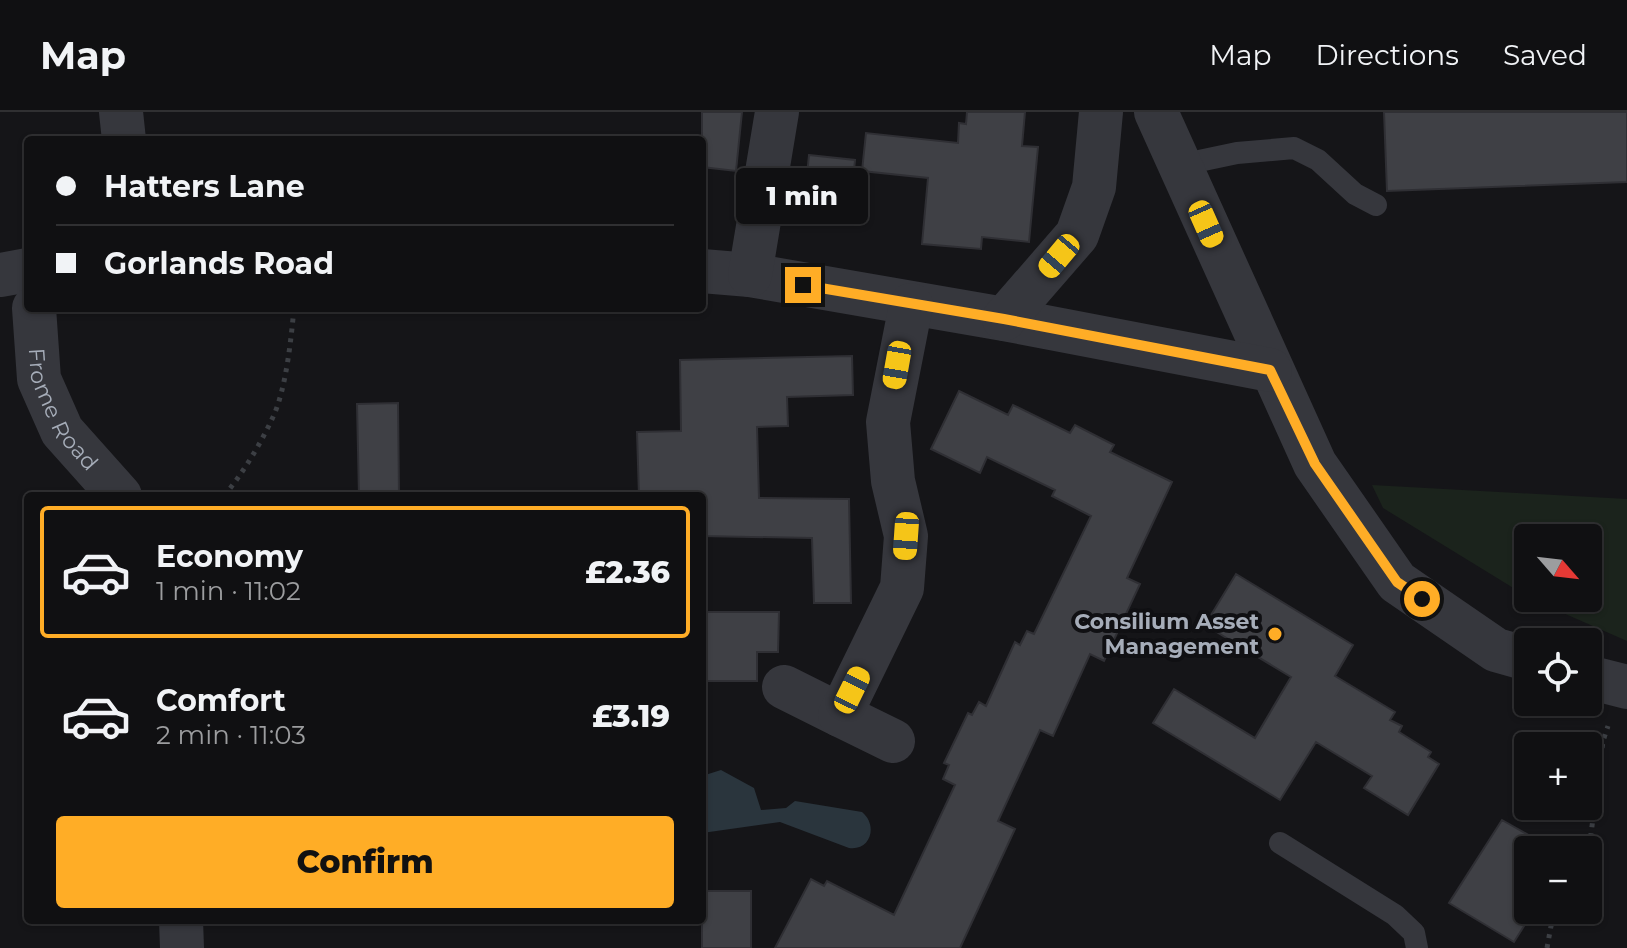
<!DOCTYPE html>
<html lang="en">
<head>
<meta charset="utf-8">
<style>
	:root { --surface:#101012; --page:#1e1e20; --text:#f1f3f6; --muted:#9c9d9f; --line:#303032; --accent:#ffad26 }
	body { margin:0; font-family:Montserrat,sans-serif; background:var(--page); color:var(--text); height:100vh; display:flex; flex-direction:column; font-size:30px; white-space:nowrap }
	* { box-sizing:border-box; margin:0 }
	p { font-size:26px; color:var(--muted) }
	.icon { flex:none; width:44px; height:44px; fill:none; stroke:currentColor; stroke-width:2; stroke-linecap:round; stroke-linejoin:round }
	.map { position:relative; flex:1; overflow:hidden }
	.drawer { position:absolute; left:24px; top:380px; width:682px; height:432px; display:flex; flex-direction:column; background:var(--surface); border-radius:8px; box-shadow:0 2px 6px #0004,0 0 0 2px var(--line) }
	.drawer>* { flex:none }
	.hud { position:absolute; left:24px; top:24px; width:682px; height:176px; border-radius:8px; box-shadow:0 2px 6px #0004,0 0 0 2px var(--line); display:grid; align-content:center; height:176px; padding:0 32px; background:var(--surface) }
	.needle { width:52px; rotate:118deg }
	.tools { position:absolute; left:1514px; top:412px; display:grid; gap:16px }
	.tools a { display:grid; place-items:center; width:88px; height:88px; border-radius:8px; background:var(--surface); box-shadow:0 2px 6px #0004,0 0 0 2px var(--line); font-size:40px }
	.end { position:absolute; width:36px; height:36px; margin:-18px; border:10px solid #ffad26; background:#111; box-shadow:0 0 0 4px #111 }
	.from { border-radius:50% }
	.bubble { position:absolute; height:56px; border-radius:8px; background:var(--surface); box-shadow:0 2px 6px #0004,0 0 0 2px var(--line); font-size:26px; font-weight:800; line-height:56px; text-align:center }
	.car { position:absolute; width:24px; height:48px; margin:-24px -12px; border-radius:10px; box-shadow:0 0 6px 2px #0007; background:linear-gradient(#f5c518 24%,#345 0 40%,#f5c518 0 76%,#345 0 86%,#f5c518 0) }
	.hud b { display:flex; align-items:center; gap:28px; height:76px; font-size:30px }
	.hud b+b { border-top:2px solid var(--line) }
	.hud i { width:20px; height:20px; background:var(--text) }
	ul { padding:14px 0 0; list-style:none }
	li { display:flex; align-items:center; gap:24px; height:132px; margin:0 16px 12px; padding:0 16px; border:4px solid transparent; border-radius:8px }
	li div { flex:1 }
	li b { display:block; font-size:30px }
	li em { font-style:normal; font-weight:800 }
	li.current { border-color:var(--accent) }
	li>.icon { width:72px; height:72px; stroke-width:1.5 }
	.button { display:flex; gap:16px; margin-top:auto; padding:16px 32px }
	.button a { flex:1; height:92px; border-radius:8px; background:var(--accent); color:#111; font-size:32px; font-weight:800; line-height:92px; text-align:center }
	header { display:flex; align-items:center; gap:48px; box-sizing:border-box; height:112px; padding:0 40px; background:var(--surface); border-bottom:2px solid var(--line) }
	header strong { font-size:38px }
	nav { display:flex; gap:44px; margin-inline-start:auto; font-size:28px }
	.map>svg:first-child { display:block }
	.green { fill:#1b231c }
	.water { fill:#2a353d }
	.building { fill:#3f4045; stroke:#2f2f34; stroke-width:2 }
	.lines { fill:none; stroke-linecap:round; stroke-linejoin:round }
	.path { stroke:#3c3f44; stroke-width:5; stroke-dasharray:4 6; stroke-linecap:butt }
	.lane { stroke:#36373d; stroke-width:22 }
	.street { stroke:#36373d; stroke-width:44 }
	.route { stroke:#ffad26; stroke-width:10 }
	.poi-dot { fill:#ffad26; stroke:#101013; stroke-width:3 }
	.labels { text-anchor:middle; stroke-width:8; stroke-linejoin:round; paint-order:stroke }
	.street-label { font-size:22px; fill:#a6adb9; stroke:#101013 }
	.poi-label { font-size:22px; font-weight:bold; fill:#a6adb9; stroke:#101013; text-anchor:end }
</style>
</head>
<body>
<header>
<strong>Map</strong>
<nav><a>Map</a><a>Directions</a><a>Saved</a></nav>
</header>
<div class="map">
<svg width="1627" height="836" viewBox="0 0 1627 836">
	<rect width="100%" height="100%" fill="#151518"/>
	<path class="green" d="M1372,373L1627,387V529L1529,486H1588V426H1528V485L1383,396Z"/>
	<path class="water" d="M721,658L754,676L761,698L786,696L795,689L862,700C878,713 871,739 849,736L780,710L702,721V664Z"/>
	<path class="building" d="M702,0H742L736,59L702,55Z
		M967,0H1025L1022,34L1038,35L1029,130L982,125L981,137L922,132L928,66L862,59L866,21L958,31L959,11L966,12Z
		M1384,0H1627V70L1387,79Z
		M809,43L855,48L850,101L844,100L843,106L803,102Z
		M852,244L853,283L787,285L788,314L757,315L759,386L849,387L851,491H814L812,426L702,424V384H639L637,320L681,319L680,248Z
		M959,279L1008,303L1013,293L1070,321L1075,313L1114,333L1110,340L1172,370L1127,466L1140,472L1104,549L1090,542L1053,624L1040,618L998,709L1015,717L960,836H775L811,767L824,774L827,769L894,803L955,673L943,667L949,653L944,651L968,601L972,603L979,590L986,594L1015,530L1020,533L1027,519L1034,522L1091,404L1052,384L1055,378L987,345L980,361L931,337Z
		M398,291L399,384H359L357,292Z
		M1236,462L1353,533L1335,564L1395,600L1390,608L1402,614L1399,620L1431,640L1428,645L1439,652L1408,703L1364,676L1372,664L1316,630L1280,688L1153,611L1174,577L1255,626L1291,565L1205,513Z
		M702,500H779L778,540H757V569H702Z
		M1502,708L1539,729L1548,738H1528V798H1534L1514,830L1449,791Z
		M702,779H751V836H702Z"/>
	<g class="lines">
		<path class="path" d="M224,384C243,361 260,333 273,305C286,277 291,228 294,196
			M1588,745L1603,629L1608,614
			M1547,836L1551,814L1559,798"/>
		<path class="lane" d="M1180,53L1237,41L1294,36L1318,48L1355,82L1376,93
			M1280,731L1395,803L1414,821L1417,836"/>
		<g class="street">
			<path d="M121,0L124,28"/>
			<path d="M1156,0L1315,352L1397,470L1496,538L1528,547"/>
			<path d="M702,159L750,163L1004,207L1270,258"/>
			<path d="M0,163L28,158"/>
			<path d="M750,163L777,0"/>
			<path id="s1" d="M34,196L39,267L62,319L120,384"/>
			<path d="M1004,207L1077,123L1094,75L1101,0"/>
			<path d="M1588,565L1627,575"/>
			<path d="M784,575L840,603"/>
			<path d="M893,629L840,603L902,476L906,424L893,369L888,310L911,193"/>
			<path d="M181,808L182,836"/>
		</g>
	</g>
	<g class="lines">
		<path class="route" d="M803,173L1004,207L1270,258L1315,352L1397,470L1422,487"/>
	</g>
	<circle class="poi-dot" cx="1275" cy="522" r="8"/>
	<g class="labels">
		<g class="street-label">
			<text dy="8" stroke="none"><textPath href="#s1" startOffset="108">Frome Road</textPath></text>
		</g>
		<g class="poi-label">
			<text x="1259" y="517">Consilium Asset<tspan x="1259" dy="25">Management</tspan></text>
		</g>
	</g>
</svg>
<div class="tools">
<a><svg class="needle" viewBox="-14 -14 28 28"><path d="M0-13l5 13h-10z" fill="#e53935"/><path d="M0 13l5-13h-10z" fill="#9c9d9f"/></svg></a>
<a><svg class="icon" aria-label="locate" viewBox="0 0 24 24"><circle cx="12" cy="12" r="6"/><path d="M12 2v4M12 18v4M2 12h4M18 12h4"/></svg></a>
<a>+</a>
<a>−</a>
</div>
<i class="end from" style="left:1422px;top:487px"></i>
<i class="end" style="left:803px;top:173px"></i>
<div class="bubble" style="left:736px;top:56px;width:132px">1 min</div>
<i class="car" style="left:1206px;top:112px;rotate:156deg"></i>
<i class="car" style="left:1059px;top:144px;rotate:220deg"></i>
<i class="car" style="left:897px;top:253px;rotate:190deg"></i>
<i class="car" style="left:906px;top:424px;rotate:184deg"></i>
<i class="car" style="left:852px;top:578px;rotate:26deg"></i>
<div class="hud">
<b><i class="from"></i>Hatters Lane</b>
<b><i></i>Gorlands Road</b>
</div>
<section class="drawer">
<ul>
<li class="current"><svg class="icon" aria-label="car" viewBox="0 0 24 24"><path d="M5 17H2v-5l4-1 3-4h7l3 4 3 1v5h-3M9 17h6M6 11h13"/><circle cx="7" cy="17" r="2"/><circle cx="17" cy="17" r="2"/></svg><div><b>Economy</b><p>1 min · 11:02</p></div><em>£2.36</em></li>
<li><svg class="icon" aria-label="car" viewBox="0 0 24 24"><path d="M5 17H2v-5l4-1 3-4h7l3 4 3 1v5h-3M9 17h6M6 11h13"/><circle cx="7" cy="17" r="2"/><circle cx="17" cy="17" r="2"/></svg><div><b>Comfort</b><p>2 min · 11:03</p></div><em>£3.19</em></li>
</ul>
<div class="button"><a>Confirm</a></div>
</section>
</div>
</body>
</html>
